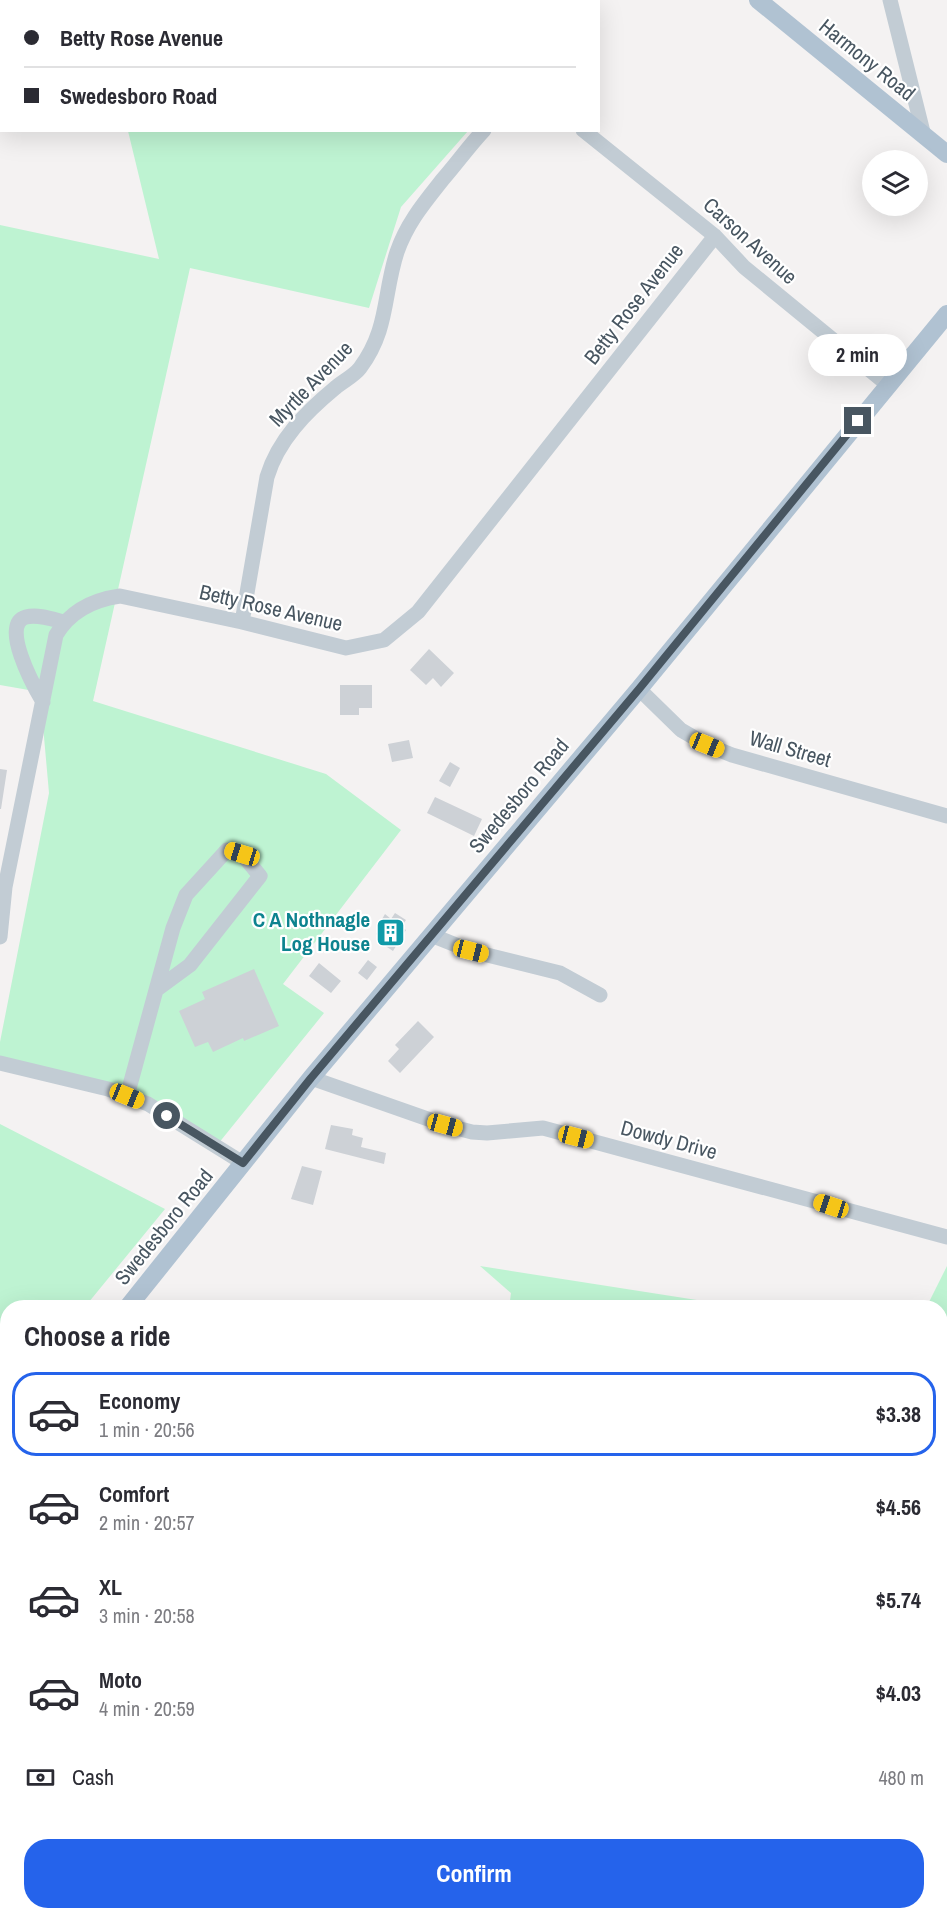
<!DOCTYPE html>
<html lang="en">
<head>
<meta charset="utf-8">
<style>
	:root { --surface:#fff; --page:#f2f2f3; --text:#2b2b33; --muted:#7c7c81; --line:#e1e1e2; --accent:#2563eb }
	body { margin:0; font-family:"Archivo Narrow",sans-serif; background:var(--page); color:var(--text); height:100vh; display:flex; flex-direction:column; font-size:22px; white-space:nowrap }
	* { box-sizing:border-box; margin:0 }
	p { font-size:20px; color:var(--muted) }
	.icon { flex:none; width:33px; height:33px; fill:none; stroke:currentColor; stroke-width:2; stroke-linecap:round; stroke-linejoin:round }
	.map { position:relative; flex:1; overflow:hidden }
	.panel { position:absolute; left:0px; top:1300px; width:948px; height:620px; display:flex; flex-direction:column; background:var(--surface); border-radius:24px 24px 0 0; box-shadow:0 6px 24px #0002 }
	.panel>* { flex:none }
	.top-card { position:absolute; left:0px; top:0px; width:600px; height:132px; box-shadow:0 6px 24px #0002; display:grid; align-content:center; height:132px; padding:0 24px; background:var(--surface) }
	.tools { position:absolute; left:862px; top:150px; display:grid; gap:12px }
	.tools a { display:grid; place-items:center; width:66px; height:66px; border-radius:50%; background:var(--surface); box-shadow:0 6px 24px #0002; font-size:30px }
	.end { position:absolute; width:27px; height:27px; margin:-14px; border:8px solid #485661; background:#fff; box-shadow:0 0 0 3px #fff }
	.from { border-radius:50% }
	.bubble { position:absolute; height:42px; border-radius:21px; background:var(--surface); box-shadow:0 6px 24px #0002; font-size:20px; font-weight:700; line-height:42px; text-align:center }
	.car { position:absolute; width:18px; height:36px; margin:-18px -9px; border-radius:8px; box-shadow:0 0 4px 2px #0007; background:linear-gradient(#f5c518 24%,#345 0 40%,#f5c518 0 76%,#345 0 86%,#f5c518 0) }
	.top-card b { display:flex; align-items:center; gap:21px; height:57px; font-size:22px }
	.top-card b+b { border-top:2px solid var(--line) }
	.top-card i { width:15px; height:15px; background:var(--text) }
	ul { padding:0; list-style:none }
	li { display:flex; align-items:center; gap:18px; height:84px; margin:0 12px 9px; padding:0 12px; border:3px solid transparent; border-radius:24px }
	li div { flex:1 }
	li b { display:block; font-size:22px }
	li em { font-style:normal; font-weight:700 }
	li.current { border-color:var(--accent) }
	li>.icon { width:54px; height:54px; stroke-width:1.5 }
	h2 { padding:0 24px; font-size:27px; line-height:72px }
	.pay { display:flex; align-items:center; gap:15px; height:66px; padding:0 24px; font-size:22px }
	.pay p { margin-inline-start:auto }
	.cta { display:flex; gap:12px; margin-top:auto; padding:12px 24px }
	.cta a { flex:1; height:69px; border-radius:24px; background:var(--accent); color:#fff; font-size:24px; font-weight:700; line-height:69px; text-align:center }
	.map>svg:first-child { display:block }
	.green { fill:#bef3d2 }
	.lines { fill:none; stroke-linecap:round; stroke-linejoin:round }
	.stream { stroke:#88e0f3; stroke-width:4.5 }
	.building { fill:#cdd1d6 }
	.minor { stroke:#c2ccd4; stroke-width:15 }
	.major { stroke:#b0c2d2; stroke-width:18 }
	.highway { stroke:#86a5c3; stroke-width:21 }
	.route { stroke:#485661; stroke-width:8 }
	.labels { text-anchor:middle; stroke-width:4.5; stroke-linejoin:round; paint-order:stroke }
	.street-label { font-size:21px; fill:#485661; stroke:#fff }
	.culture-label { font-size:21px; font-weight:bold; fill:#0d838f; stroke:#fff; text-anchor:end }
</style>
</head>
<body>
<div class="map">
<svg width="947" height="1919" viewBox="0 0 947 1919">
	<rect width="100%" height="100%" fill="#f4f2f2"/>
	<path class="green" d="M128,131H468L401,207L369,308L190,268L93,701L326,774L401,830L283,984L324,1013L218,1144L132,1094L0,1059V1042L49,793L40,692L0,685V225L159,259Z
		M0,1124L165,1209L84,1308H8L7,1402L0,1412Z
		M480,1266L748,1308H509L511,1293Z
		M947,1266V1733L941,1737L940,1308H926Z
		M7,1501L8,1719L0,1721V1510Z
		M947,1864V1919H870L879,1913L940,1912L941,1868Z
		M0,1883L7,1884L8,1912L73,1913V1919H0Z
		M524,1913H699L690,1919H534Z"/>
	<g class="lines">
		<path class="stream" d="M940,1353L947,1350
			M0,1606L8,1607
			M940,1886L947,1890"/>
	</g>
	<path class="building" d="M429,649L454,673L441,687L433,678L426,685L410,670Z
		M340,685H372V708H359V715H340Z
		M409,740L413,758L392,762L388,744Z
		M450,762L460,768L450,787L439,781Z
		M0,769L7,770L1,809H0Z
		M435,797L482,819L474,836L427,813Z
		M395,913L406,920L401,927L406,930L393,951L378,941L380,937L376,934L380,928L378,926L385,914L391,919Z
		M368,960L377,967L367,980L358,973Z
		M319,963L341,981L331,993L309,976Z
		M254,969L279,1026L244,1041L243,1038L213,1052L208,1042L195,1047L179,1011L205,999L202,992Z
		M418,1021L434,1037L400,1073L388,1061L399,1049L395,1045Z
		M331,1125L353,1129L352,1135L363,1138L361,1147L386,1153L384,1164L325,1149Z
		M302,1166L322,1171L313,1205L291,1199Z"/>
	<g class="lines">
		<path class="minor" d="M220,0L229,2
			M435,0L437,2
			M890,0L924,136
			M589,2L590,0
			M583,130L715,236L744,267L888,385
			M242,622L267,477C278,440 306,412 335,388C343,381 354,376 360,368C389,329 383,295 397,252C407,223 424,203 443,179C457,163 469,146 484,130
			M639,689L681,730L707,745L732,755L947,816
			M43,702C33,685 0,624 26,617C38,614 52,619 64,622
			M431,935L471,951L560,973L600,995
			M0,937L5,887L56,635C70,611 92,600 120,596L242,622L346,648L384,640L418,612L715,236
			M0,1063L108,1089L148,1104L243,1163
			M311,1078L445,1125L472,1132L487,1133L543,1128L947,1237
			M127,1096L173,928L186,895L227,850L242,854L260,876L190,965L156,990"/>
		<path class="major" d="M758,0L947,154
			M127,1308L311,1078L639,689L947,314
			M0,1463L8,1454"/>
		<path class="highway" d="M940,1788L947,1783
			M940,1839L947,1834
			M757,1919L766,1912
			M831,1919L840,1912"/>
	</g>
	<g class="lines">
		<path class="route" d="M167,1116L243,1163L311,1078L639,689L858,421"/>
	</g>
	<defs>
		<symbol id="building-square" viewBox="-11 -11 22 22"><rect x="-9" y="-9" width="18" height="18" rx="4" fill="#0f9aa8" stroke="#fff"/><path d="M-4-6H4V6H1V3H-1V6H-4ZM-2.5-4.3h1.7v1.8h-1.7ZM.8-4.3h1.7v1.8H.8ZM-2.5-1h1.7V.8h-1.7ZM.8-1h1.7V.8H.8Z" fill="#fff"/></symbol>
	</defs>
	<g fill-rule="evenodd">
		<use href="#building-square" x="374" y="916" width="33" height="33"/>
	</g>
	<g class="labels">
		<g class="street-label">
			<text transform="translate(867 60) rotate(39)" y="7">Harmony Road</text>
			<text transform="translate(750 241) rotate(42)" y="7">Carson Avenue</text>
			<text transform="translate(634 304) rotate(-52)" y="7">Betty Rose Avenue</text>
			<text transform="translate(311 384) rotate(-46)" y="7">Myrtle Avenue</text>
			<text transform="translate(271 608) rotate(13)" y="7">Betty Rose Avenue</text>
			<text transform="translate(790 749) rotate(16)" y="7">Wall Street</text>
			<text transform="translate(519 796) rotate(-50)" y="7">Swedesboro Road</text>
			<text transform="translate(669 1140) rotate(15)" y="7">Dowdy Drive</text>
			<text transform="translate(164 1227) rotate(-51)" y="7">Swedesboro Road</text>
		</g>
		<g class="culture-label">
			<text x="370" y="927">C A Nothnagle<tspan x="370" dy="24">Log House</tspan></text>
		</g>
	</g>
</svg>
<div class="tools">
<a><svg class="icon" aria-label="layers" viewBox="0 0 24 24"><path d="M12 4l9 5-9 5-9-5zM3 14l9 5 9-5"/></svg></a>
</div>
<i class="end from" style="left:167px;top:1116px"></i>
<i class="end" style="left:858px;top:421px"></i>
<div class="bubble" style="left:808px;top:334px;width:99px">2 min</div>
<i class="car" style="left:707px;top:745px;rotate:112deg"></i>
<i class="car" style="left:242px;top:854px;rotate:287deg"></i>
<i class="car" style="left:471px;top:951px;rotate:104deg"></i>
<i class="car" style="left:127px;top:1096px;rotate:112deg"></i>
<i class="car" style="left:445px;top:1125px;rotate:105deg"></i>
<i class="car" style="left:576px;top:1137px;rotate:104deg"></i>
<i class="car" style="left:831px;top:1206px;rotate:288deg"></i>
<div class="top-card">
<b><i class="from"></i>Betty Rose Avenue</b>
<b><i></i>Swedesboro Road</b>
</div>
<section class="panel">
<h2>Choose a ride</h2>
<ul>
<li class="current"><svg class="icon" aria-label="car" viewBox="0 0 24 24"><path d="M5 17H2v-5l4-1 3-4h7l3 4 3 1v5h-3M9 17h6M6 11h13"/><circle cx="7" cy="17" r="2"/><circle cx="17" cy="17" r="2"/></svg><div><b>Economy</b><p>1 min · 20:56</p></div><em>$3.38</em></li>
<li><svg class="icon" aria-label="car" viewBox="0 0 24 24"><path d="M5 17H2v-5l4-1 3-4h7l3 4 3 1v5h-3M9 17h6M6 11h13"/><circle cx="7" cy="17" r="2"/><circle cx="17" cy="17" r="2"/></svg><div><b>Comfort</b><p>2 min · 20:57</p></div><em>$4.56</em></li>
<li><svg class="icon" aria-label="car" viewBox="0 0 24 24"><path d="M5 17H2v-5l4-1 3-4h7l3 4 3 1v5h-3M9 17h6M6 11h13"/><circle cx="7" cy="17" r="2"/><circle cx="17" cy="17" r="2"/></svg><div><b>XL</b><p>3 min · 20:58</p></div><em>$5.74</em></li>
<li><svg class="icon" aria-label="car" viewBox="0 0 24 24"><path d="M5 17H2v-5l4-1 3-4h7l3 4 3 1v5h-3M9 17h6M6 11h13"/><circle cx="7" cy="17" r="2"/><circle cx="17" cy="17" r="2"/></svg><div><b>Moto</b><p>4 min · 20:59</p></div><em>$4.03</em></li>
</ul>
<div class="pay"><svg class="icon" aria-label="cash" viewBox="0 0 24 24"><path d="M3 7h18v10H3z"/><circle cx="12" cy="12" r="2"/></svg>Cash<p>480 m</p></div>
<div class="cta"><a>Confirm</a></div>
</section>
</div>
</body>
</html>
